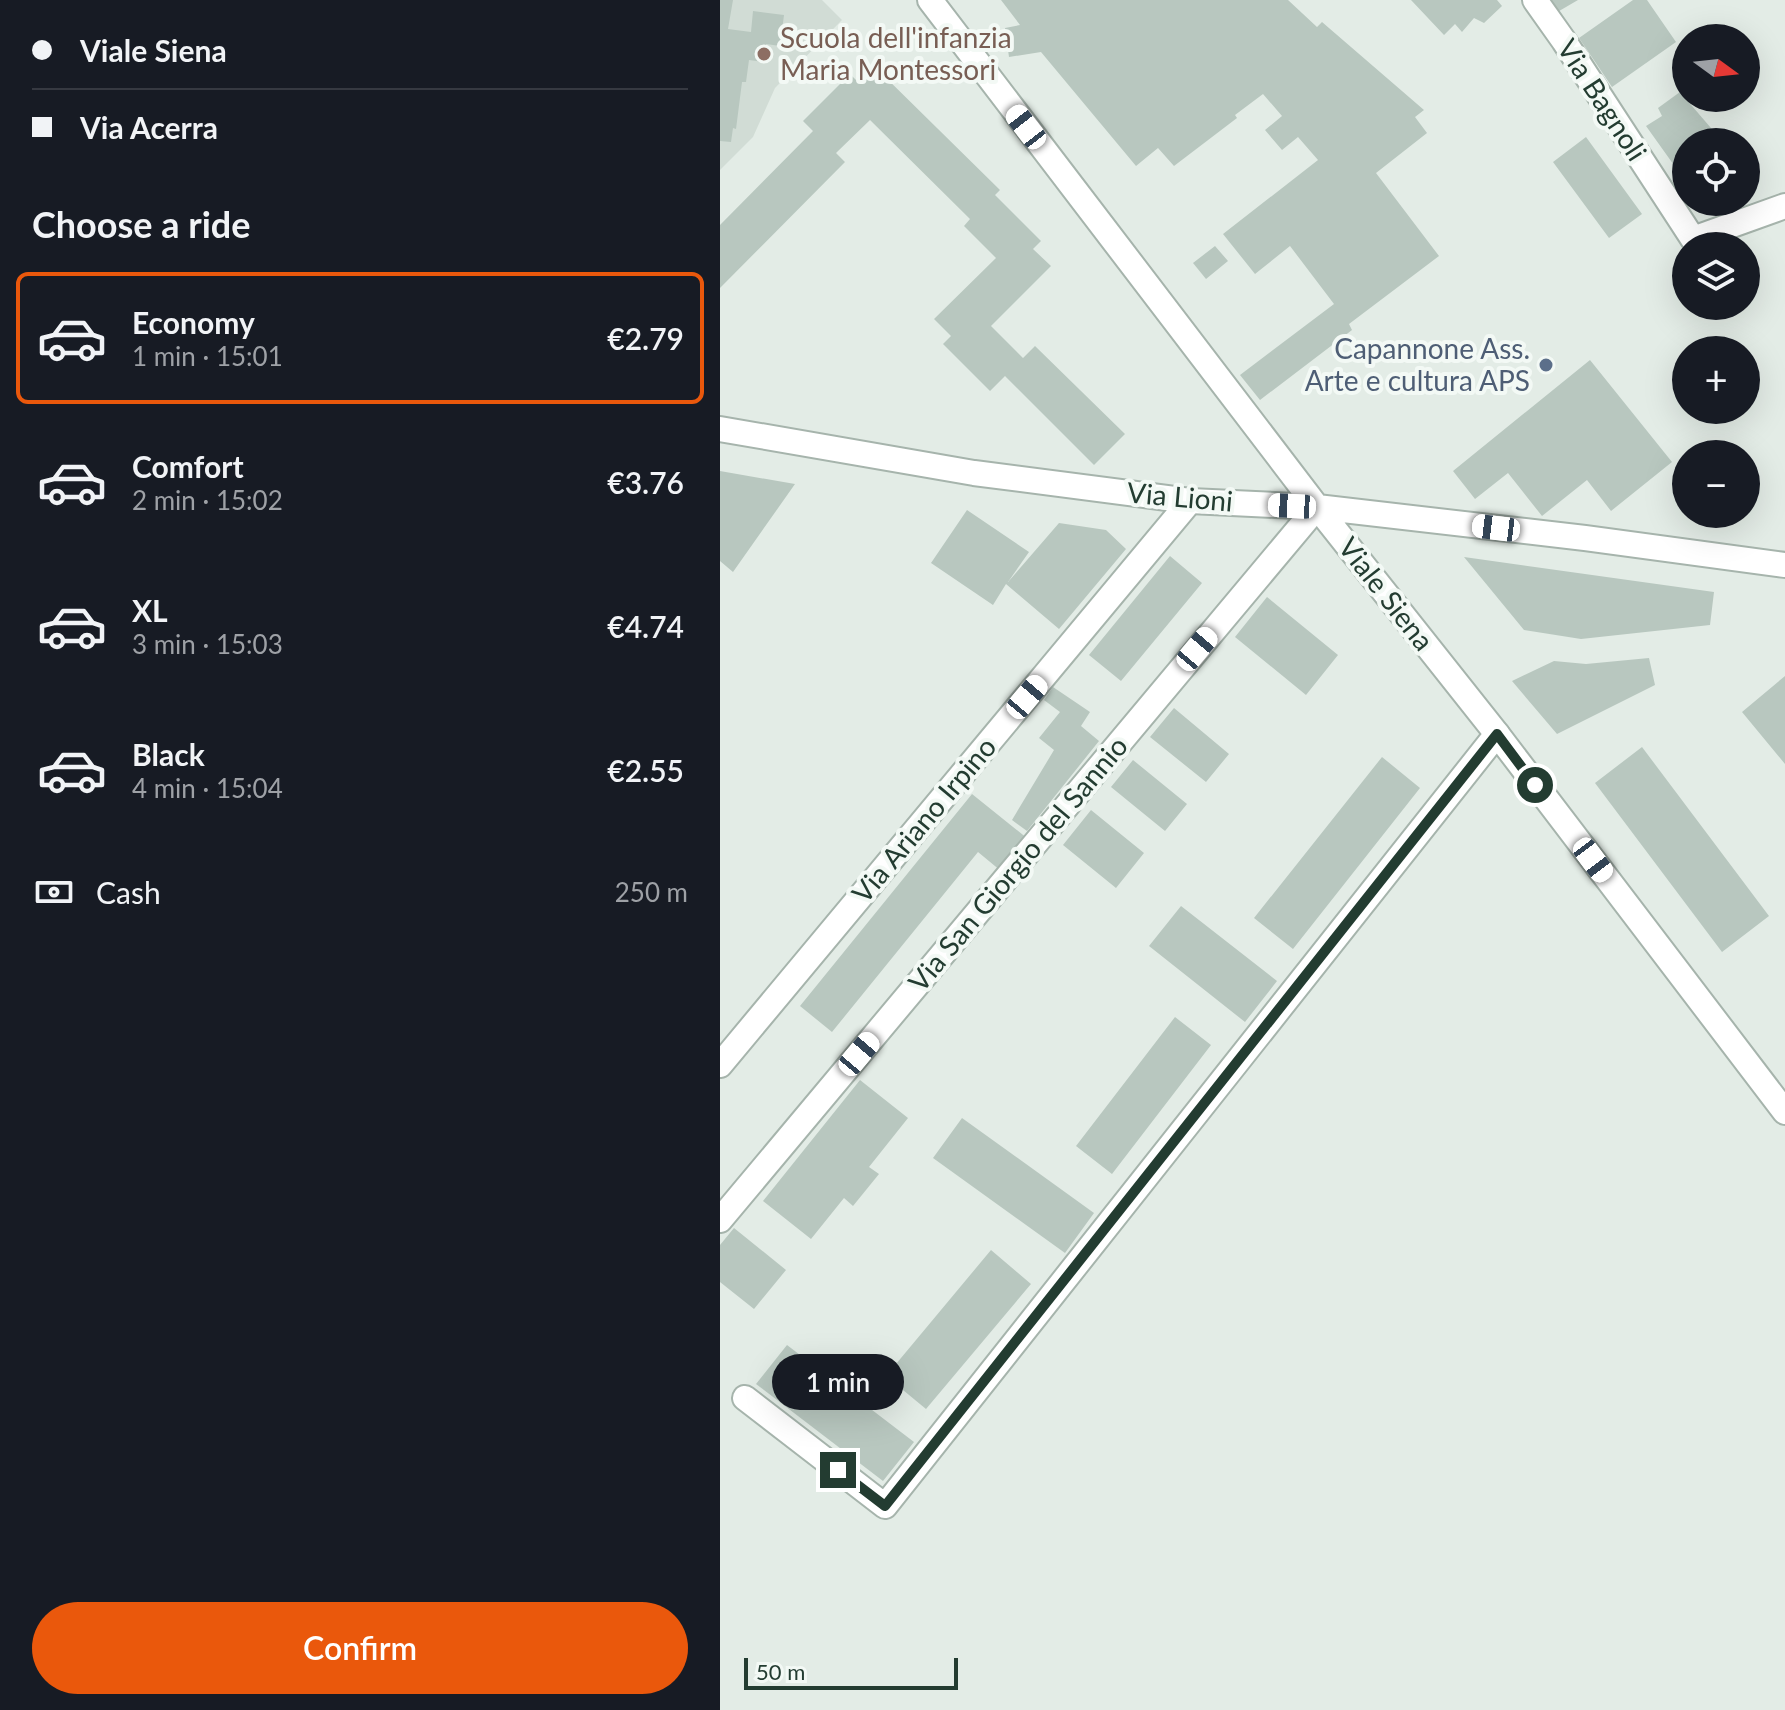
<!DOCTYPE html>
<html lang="en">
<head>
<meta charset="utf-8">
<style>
	:root { --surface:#171b24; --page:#242831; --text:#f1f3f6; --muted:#9ea1a6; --line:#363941; --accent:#ea580c }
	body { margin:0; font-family:Lato,sans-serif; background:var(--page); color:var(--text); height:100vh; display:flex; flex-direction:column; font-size:30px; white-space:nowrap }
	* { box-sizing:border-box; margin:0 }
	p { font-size:26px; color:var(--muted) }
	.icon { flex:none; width:44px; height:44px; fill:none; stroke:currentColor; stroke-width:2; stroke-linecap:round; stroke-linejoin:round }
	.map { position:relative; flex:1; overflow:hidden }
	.panel { display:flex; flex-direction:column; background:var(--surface); width:720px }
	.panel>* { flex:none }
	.guide { display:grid; align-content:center; height:176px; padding:0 32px; background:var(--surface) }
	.needle { width:52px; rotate:105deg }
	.tools { position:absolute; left:952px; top:24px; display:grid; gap:16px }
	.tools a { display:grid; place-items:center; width:88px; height:88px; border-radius:50%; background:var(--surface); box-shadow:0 8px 32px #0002; font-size:40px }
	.scale { position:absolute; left:24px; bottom:20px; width:214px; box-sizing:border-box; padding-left:8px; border:4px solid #233c31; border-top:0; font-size:22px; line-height:28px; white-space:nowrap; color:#233c31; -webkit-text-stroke:6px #f3f9f5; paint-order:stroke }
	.end { position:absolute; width:36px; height:36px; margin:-18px; border:10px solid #233c31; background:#fff; box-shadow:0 0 0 4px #fff }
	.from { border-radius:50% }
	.bubble { position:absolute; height:56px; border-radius:28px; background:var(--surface); box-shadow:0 8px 32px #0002; font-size:26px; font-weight:600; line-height:56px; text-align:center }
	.car { position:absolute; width:24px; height:48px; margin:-24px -12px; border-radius:10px; box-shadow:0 0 6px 2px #0007; background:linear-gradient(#fff 24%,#345 0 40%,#fff 0 76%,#345 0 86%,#fff 0) }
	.guide b { display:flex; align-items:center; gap:28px; height:76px; font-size:30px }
	.guide b+b { border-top:2px solid var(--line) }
	.guide i { width:20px; height:20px; background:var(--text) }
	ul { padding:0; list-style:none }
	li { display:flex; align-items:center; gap:24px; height:132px; margin:0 16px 12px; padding:0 16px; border:4px solid transparent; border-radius:12px }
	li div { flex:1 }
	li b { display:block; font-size:30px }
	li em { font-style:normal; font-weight:600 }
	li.current { border-color:var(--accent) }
	li>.icon { width:72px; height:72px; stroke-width:1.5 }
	h2 { padding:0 32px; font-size:36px; line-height:96px }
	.pay { display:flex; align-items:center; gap:20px; height:88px; padding:0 32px; font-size:30px }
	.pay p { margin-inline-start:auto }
	.button { display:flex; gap:16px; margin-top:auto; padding:16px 32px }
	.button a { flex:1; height:92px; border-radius:48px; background:var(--accent); color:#fff; font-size:32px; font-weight:600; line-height:92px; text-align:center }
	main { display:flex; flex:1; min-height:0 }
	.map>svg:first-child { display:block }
	.built { fill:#d1dcd5 }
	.building { fill:#b8c7bf }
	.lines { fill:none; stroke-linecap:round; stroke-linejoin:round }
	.minor-casing { stroke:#a6b4ac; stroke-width:28 }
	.tertiary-casing { stroke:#a6b4ac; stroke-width:28 }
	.minor { stroke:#fff; stroke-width:24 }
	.tertiary { stroke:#fff; stroke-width:24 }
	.route { stroke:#233c31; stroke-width:10 }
	.education-dot { fill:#8d6e63; stroke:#f3f9f5; stroke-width:3 }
	.service-dot { fill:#5c6f8a; stroke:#f3f9f5; stroke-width:3 }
	.labels { text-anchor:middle; stroke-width:8; stroke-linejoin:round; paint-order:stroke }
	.education-label { font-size:28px; fill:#785e54; stroke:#f3f9f5; text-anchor:start }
	.street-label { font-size:28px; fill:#233c31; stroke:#f3f9f5 }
	.service-label { font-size:28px; fill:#4e5e75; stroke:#f3f9f5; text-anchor:end }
</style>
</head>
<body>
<main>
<section class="panel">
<div class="guide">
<b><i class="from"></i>Viale Siena</b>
<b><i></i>Via Acerra</b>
</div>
<h2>Choose a ride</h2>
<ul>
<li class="current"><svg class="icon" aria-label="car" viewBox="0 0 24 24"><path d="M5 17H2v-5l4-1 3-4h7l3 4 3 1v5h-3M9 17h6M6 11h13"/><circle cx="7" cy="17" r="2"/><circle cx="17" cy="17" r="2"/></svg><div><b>Economy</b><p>1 min · 15:01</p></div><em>€2.79</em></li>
<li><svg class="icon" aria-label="car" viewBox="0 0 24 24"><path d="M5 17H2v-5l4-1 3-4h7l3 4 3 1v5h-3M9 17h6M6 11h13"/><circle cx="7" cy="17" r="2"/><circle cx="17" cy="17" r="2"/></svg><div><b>Comfort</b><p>2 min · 15:02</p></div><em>€3.76</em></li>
<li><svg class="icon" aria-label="car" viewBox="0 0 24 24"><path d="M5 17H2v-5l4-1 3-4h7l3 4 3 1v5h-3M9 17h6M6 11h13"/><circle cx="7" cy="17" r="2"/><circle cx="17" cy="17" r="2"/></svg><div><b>XL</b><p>3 min · 15:03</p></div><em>€4.74</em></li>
<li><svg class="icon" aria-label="car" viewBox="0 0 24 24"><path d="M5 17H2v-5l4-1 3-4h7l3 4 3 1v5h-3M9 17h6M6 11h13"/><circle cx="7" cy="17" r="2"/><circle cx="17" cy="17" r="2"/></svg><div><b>Black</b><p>4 min · 15:04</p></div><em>€2.55</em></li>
</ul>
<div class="pay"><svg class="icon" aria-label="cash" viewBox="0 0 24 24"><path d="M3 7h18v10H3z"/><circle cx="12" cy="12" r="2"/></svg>Cash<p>250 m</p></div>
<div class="button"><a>Confirm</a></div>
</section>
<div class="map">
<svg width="1065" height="1710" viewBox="0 0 1065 1710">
	<rect width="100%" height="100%" fill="#e3ece6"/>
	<path class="built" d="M0,0H102L122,20L55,88L33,137L0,170Z"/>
	<path class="building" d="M0,0H13L8,29L31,32L33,11L64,15L60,46L46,44L44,62L29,60L26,82H22L16,129L13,128L11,142L0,141Z
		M281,0H568L597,27L602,22L704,110L695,117L707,133L656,173L719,256L629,324L632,330L540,400L520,375L614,304L570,246L535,274L503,234L598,160L578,137L562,150L545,130L562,116L543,94L515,115L517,118L454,166L438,148L416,166L321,52L289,57L285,28L300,25Z
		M691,0H777L782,6L764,23L754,18L742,32L735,24L724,35Z
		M826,0H858L834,14Z
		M913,0H927L956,42L892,87L859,38Z
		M154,66L280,190L275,195L321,241L313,249L331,266L271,326L303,358L315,346L405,434L374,465L285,376L270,391L223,344L231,336L214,319L276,258L244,226L250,219L150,120L116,153L125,162L0,288V225L93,131L83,121L130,74L138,82Z
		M960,92L1003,142H966V182L926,126L942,116L938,108Z
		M866,137L922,214L889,238L833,162Z
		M495,246L508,261L486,279L473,263Z
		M870,360L952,462L891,511L867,480L822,516L788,473L755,499L733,471Z
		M0,471L75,484L13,572L0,561Z
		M247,510L309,552L288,582L339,523L386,530L406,549L339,629L286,584L273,605L211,563Z
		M450,556L482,583L401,681L369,655Z
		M744,557L994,592L990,625L861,639L804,630Z
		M547,597L618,655L586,695L515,637Z
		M929,658L935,685L837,734L792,681L834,661L866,664Z
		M1065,676V764L1022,712Z
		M333,687L370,712L361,726L379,741L307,831L292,820L334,750L319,738L340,712L324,700Z
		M454,708L509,754L486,782L430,737Z
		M922,747L1049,916L1002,952L875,783Z
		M662,757L700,788L573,949L534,918Z
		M413,760L467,804L445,831L391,787Z
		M252,794L308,839L281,871L258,852L112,1032L80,1006Z
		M371,810L424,853L396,888L343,845Z
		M461,906L557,981L525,1022L429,946Z
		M455,1017L491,1045L392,1174L356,1146Z
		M140,1080L188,1118L149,1167L159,1174L133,1206L124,1198L91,1239L43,1201Z
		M242,1118L374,1213L345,1253L213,1158Z
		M14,1228L66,1270L34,1309L0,1282V1245Z
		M271,1250L311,1284L206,1409L166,1376Z
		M67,1345L194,1442L163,1481L36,1384Z"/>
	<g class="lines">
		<defs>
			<path id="minor" d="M815,0L844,41L973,239L1065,206
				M0,1065L470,501
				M0,1220L597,507
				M25,1398L165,1506L777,734"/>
			<path id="tertiary" d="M210,0L597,507L777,734L1065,1112
				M0,429L254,473L470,501L597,507L865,538L1065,565"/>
		</defs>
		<use href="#minor" class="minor-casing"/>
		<use href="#tertiary" class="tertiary-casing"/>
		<use href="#minor" class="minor"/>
		<use href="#tertiary" class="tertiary"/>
	</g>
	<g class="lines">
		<path class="route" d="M118,1470L165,1506L777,734L815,785"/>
	</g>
	<circle class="education-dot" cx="44" cy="54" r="8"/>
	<circle class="service-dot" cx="826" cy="365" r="8"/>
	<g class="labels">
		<g class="education-label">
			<text x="60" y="48">Scuola dell'infanzia<tspan x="60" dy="32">Maria Montessori</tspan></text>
		</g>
		<g class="street-label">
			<text transform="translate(882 100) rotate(57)" y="10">Via Bagnoli</text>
			<text transform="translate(460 497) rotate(5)" y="10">Via Lioni</text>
			<text transform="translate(666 594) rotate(52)" y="10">Viale Siena</text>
			<text transform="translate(204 820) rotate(-50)" y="10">Via Ariano Irpino</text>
			<text transform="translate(298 864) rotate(-50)" y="10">Via San Giorgio del Sannio</text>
		</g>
		<g class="service-label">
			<text x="810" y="359">Capannone Ass.<tspan x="810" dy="32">Arte e cultura APS</tspan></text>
		</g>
	</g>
</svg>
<div class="tools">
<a><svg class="needle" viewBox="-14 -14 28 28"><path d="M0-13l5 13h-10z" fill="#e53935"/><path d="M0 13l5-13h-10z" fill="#9ea1a6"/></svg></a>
<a><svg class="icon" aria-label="locate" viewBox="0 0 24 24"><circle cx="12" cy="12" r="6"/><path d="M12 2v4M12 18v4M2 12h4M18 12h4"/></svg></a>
<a><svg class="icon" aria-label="layers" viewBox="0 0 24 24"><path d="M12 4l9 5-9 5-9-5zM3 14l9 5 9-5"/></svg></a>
<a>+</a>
<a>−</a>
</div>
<div class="scale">50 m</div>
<i class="end from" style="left:815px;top:785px"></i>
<i class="end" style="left:118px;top:1470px"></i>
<div class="bubble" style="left:52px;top:1354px;width:132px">1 min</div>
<i class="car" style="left:306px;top:127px;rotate:322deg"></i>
<i class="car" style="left:572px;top:506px;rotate:273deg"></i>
<i class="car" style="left:776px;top:528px;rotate:277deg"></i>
<i class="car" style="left:477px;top:649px;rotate:40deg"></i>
<i class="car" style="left:307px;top:697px;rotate:40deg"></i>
<i class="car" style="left:873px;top:860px;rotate:143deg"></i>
<i class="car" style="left:139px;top:1054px;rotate:40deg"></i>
</div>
</main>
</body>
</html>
